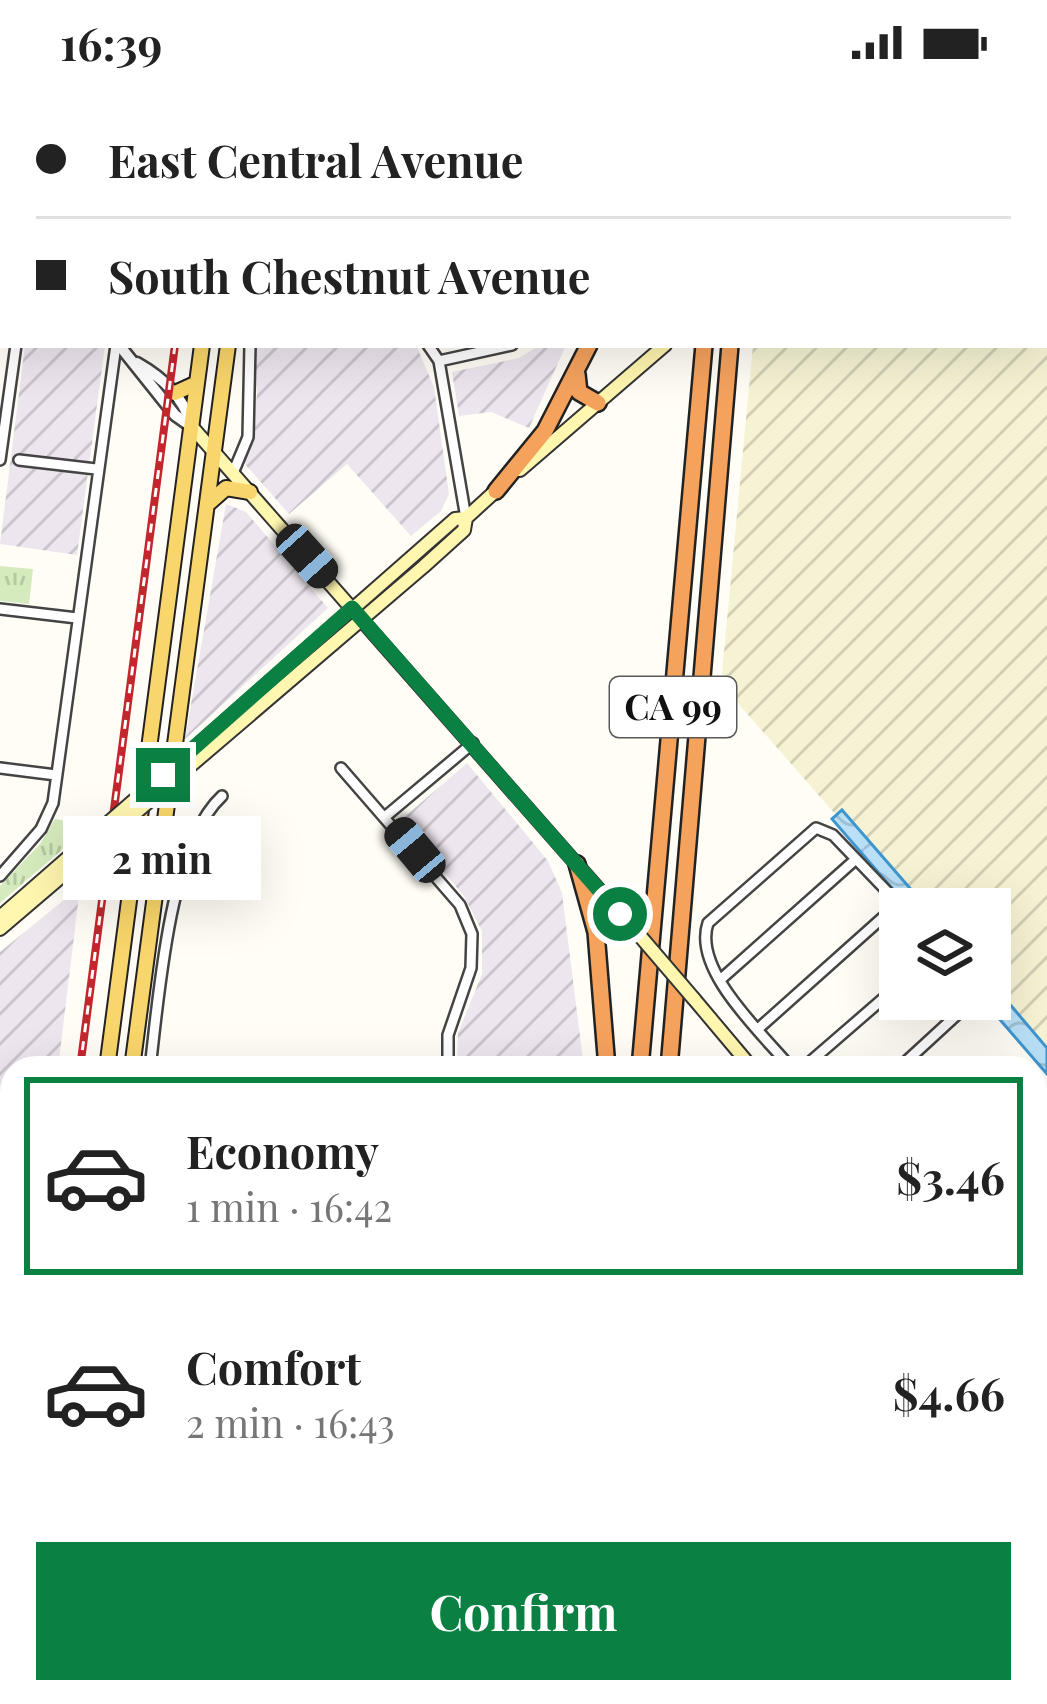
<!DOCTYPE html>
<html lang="en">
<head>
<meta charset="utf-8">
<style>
	:root { --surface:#fff; --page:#f2f2f2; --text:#222; --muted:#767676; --line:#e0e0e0; --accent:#0b8043 }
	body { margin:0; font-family:"Playfair Display",serif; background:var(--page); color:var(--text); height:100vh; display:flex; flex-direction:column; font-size:45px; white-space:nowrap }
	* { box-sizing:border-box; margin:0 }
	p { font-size:39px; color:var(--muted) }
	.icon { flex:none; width:66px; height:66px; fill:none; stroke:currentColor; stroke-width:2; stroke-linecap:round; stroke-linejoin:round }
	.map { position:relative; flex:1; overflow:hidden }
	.sheet { position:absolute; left:0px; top:972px; width:1047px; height:648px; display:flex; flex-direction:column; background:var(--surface); border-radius:36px 36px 0 0; box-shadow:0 12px 48px #0002 }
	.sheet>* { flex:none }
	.banner { position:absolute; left:0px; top:0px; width:1047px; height:264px; box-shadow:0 12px 48px #0002; display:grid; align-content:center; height:264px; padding:0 36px; background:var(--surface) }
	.tools { position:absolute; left:879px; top:804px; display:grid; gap:24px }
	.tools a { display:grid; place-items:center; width:132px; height:132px; border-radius:0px; background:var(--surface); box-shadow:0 12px 48px #0002; font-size:60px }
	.end { position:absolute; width:54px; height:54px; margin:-27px; border:15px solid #0b8043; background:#fff; box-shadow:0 0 0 6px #fff }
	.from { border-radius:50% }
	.bubble { position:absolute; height:84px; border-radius:0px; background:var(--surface); box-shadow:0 12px 48px #0002; font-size:39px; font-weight:700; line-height:84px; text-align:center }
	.car { position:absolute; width:36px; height:72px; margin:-36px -18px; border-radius:15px; box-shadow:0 0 9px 3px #0007; background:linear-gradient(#222 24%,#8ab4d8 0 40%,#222 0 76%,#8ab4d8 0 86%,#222 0) }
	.banner b { display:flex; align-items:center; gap:42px; height:114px; font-size:45px }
	.banner b+b { border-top:3px solid var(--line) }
	.banner i { width:30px; height:30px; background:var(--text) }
	ul { padding:21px 0 0; list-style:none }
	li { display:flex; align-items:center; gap:36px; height:198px; margin:0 24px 18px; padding:0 12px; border:6px solid transparent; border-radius:0px }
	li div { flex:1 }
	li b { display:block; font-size:45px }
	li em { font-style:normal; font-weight:700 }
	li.active { border-color:var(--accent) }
	li>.icon { width:108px; height:108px; stroke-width:1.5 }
	.primary-button { display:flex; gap:24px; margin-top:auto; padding:24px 36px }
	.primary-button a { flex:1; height:138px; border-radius:0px; background:var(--accent); color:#fff; font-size:48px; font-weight:700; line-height:138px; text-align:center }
	.status { display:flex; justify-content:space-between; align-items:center; height:84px; padding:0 60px; background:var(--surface); direction:ltr }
	.status svg { height:33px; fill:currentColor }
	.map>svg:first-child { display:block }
	.industrial { fill:url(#industrial-furrows) }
	.farmland { fill:url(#farmland-furrows) }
	.grass { fill:url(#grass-tufts) }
	.water { fill:url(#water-waves); stroke:#3f96cf; stroke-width:3 }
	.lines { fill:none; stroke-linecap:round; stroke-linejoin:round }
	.canal { stroke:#b9e0f7; stroke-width:8 }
	.minor-casing { stroke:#444; stroke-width:14 }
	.tertiary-casing { stroke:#444; stroke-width:15 }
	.secondary-casing { stroke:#333; stroke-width:16 }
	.primary-casing { stroke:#222; stroke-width:18 }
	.motorway-casing { stroke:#222; stroke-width:20 }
	.minor { stroke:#fff; stroke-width:9 }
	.tertiary { stroke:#fff; stroke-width:10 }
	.secondary { stroke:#fff6b0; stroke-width:12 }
	.primary { stroke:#f9d66b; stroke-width:14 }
	.motorway { stroke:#f5a25d; stroke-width:15 }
	.rail-casing { stroke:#c4262e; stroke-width:8 }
	.rail { stroke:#fff; stroke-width:3; stroke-dasharray:9; stroke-linecap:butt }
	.secondary-bridge-casing { stroke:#333; stroke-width:16; stroke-linecap:butt }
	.secondary-bridge { stroke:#fff6b0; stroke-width:12 }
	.route { stroke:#0b8043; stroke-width:15 }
	.labels { text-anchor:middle; stroke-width:12; stroke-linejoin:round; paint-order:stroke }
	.shield { fill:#fff; stroke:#585858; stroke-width:3 }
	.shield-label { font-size:36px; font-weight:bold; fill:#111 }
</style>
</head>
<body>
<div class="status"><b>16:39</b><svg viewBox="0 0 49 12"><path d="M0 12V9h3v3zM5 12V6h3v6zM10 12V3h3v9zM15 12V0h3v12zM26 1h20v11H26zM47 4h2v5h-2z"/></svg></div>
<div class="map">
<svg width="1047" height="1620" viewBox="0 0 1047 1620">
	<defs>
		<pattern id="industrial-furrows" width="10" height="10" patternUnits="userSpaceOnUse" patternTransform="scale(3)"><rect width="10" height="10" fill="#eee6ef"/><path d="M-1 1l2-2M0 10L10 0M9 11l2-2" fill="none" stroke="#cbc4cc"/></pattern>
		<pattern id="farmland-furrows" width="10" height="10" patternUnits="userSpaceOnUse" patternTransform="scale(3)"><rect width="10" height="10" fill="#f6f3d4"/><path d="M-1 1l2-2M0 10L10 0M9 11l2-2" fill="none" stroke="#d2cfb5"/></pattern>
		<pattern id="grass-tufts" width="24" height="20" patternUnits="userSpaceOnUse" patternTransform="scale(3)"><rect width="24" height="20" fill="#d5ebbd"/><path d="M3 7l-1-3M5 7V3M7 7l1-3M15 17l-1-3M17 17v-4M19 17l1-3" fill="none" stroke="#b6c8a1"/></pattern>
		<pattern id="water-waves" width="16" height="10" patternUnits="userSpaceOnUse" patternTransform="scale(3)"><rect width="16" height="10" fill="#b9e0f7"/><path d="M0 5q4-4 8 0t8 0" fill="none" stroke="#9ebfd3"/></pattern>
	</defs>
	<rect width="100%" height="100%" fill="#fffdf5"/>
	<path class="industrial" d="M277,0H585L612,3H276Z
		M25,261H105L77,471L0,460Z
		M255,261H416L434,303L449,410L441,427L411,452L347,380L289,430L244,379L252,356L257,310Z
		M540,261H566L529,344L491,328L459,332L452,288L519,274Z
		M226,420L246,428L328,524L185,655Z
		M467,679L548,777L562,809L584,984H457L458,949L482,890V847L464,812L400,737Z
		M80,803L58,984H12V1358L0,1454V868Z"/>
	<path class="farmland" d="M1047,230V964L990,897V825H928L843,727L836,731L721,600L753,261H1044Z"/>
	<path class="grass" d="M0,482L33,485L29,520L0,517Z
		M55,735L91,741L0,819V802L40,760Z"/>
	<path class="water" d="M842,726L928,825H910L832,735Z
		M990,897L1047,964V990L989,923Z
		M1035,1465L1047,1479V1602L1035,1588Z
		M1035,1605L1047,1620H902L891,1608H1035Z
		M719,1608H822L808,1620H730Z"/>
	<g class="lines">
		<path class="canal" d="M1035,1290L1047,1308
			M0,1529H4
			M100,1608L106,1620
			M240,1620L259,1608"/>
		<defs>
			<path id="minor" d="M283,3L284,0
				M681,3V0
				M428,261L439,277L466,434
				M439,277L512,261
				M0,376L16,261
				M19,376L96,385
				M233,389L248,353L250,261
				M0,525L77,534
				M0,684L56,691
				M341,684L460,821L472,850L471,884L448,951V984
				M386,732L473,659
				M0,792L41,745L53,719L116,261
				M720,896L856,775
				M759,944L899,819
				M150,984C159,912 169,761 222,712
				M791,984C762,949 692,886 708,839L816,744L833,751L904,825
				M803,984L900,900
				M899,984L974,915
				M1035,1128L1047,1117
				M65,1620L67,1608
				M473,1620L487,1608"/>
			<path id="tertiary" d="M962,3L966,0
				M0,129L3,132
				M119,261L175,331L192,343
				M137,279C162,293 182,311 191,339"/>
			<path id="secondary" d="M192,343L623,833
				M520,386L665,261
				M191,667L455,435L466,434L500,403
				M189,683L423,483L464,446L466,434
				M0,833L79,764
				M0,845L75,781
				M694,915L752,984
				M1035,1325L1047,1343"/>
			<path id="primary" d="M236,3L237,0
				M262,3V0
				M175,309L197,299
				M209,419L226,404L250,408
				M107,984L202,261
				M132,984L228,261
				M23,1620L24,1608
				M48,1620L50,1608"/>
			<path id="motorway" d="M789,0L790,3
				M704,3L705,0
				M724,3V0
				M752,3L753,0
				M577,290L579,308L598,319
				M496,407L545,347L589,261
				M577,780L596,848L607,984
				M596,846L607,830H620
				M640,984L704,261
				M669,984L730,261
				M584,1620L585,1608
				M613,1620L614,1608"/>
		</defs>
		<use href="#minor" class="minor-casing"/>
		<use href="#tertiary" class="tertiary-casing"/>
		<use href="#secondary" class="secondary-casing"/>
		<use href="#primary" class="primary-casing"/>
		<use href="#motorway" class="motorway-casing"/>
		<use href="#minor" class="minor"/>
		<use href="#tertiary" class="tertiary"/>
		<use href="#secondary" class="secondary"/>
		<use href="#primary" class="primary"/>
		<use href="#motorway" class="motorway"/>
		<defs>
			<path id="rail" d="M209,3L210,0
				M80,984L175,261
				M0,1055L12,1044
				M0,1593L12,1502"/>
		</defs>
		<use href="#rail" class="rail-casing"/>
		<use href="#rail" class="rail"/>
		<defs>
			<path id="secondary-bridge" d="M79,764L191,667
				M75,781L189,683
				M628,838L694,915"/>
		</defs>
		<use href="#secondary-bridge" class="secondary-bridge-casing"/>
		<use href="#secondary-bridge" class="secondary-bridge"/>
	</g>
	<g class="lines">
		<path class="route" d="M163,691L352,524L620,830"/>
	</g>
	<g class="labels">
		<rect class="shield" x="610" y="593" width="126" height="60" rx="9"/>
		<g class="shield-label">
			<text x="673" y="636">CA 99</text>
		</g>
	</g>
</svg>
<div class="tools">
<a><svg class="icon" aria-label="layers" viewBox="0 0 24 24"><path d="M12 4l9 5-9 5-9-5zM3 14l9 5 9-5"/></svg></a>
</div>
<i class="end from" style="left:620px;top:830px"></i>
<i class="end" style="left:163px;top:691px"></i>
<div class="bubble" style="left:63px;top:732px;width:198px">2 min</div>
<i class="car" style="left:307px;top:472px;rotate:138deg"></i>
<i class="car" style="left:415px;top:766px;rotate:320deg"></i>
<div class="banner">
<b><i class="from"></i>East Central Avenue</b>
<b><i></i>South Chestnut Avenue</b>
</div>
<section class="sheet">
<ul>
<li class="active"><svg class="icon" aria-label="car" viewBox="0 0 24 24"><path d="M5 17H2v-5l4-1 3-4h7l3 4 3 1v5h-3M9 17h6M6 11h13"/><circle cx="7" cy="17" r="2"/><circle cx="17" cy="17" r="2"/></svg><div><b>Economy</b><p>1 min · 16:42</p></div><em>$3.46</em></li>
<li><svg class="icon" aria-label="car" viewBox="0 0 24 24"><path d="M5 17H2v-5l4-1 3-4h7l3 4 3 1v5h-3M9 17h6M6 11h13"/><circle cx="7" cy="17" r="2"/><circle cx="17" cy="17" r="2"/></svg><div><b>Comfort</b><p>2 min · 16:43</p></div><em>$4.66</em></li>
</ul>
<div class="primary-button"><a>Confirm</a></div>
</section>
</div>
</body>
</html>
